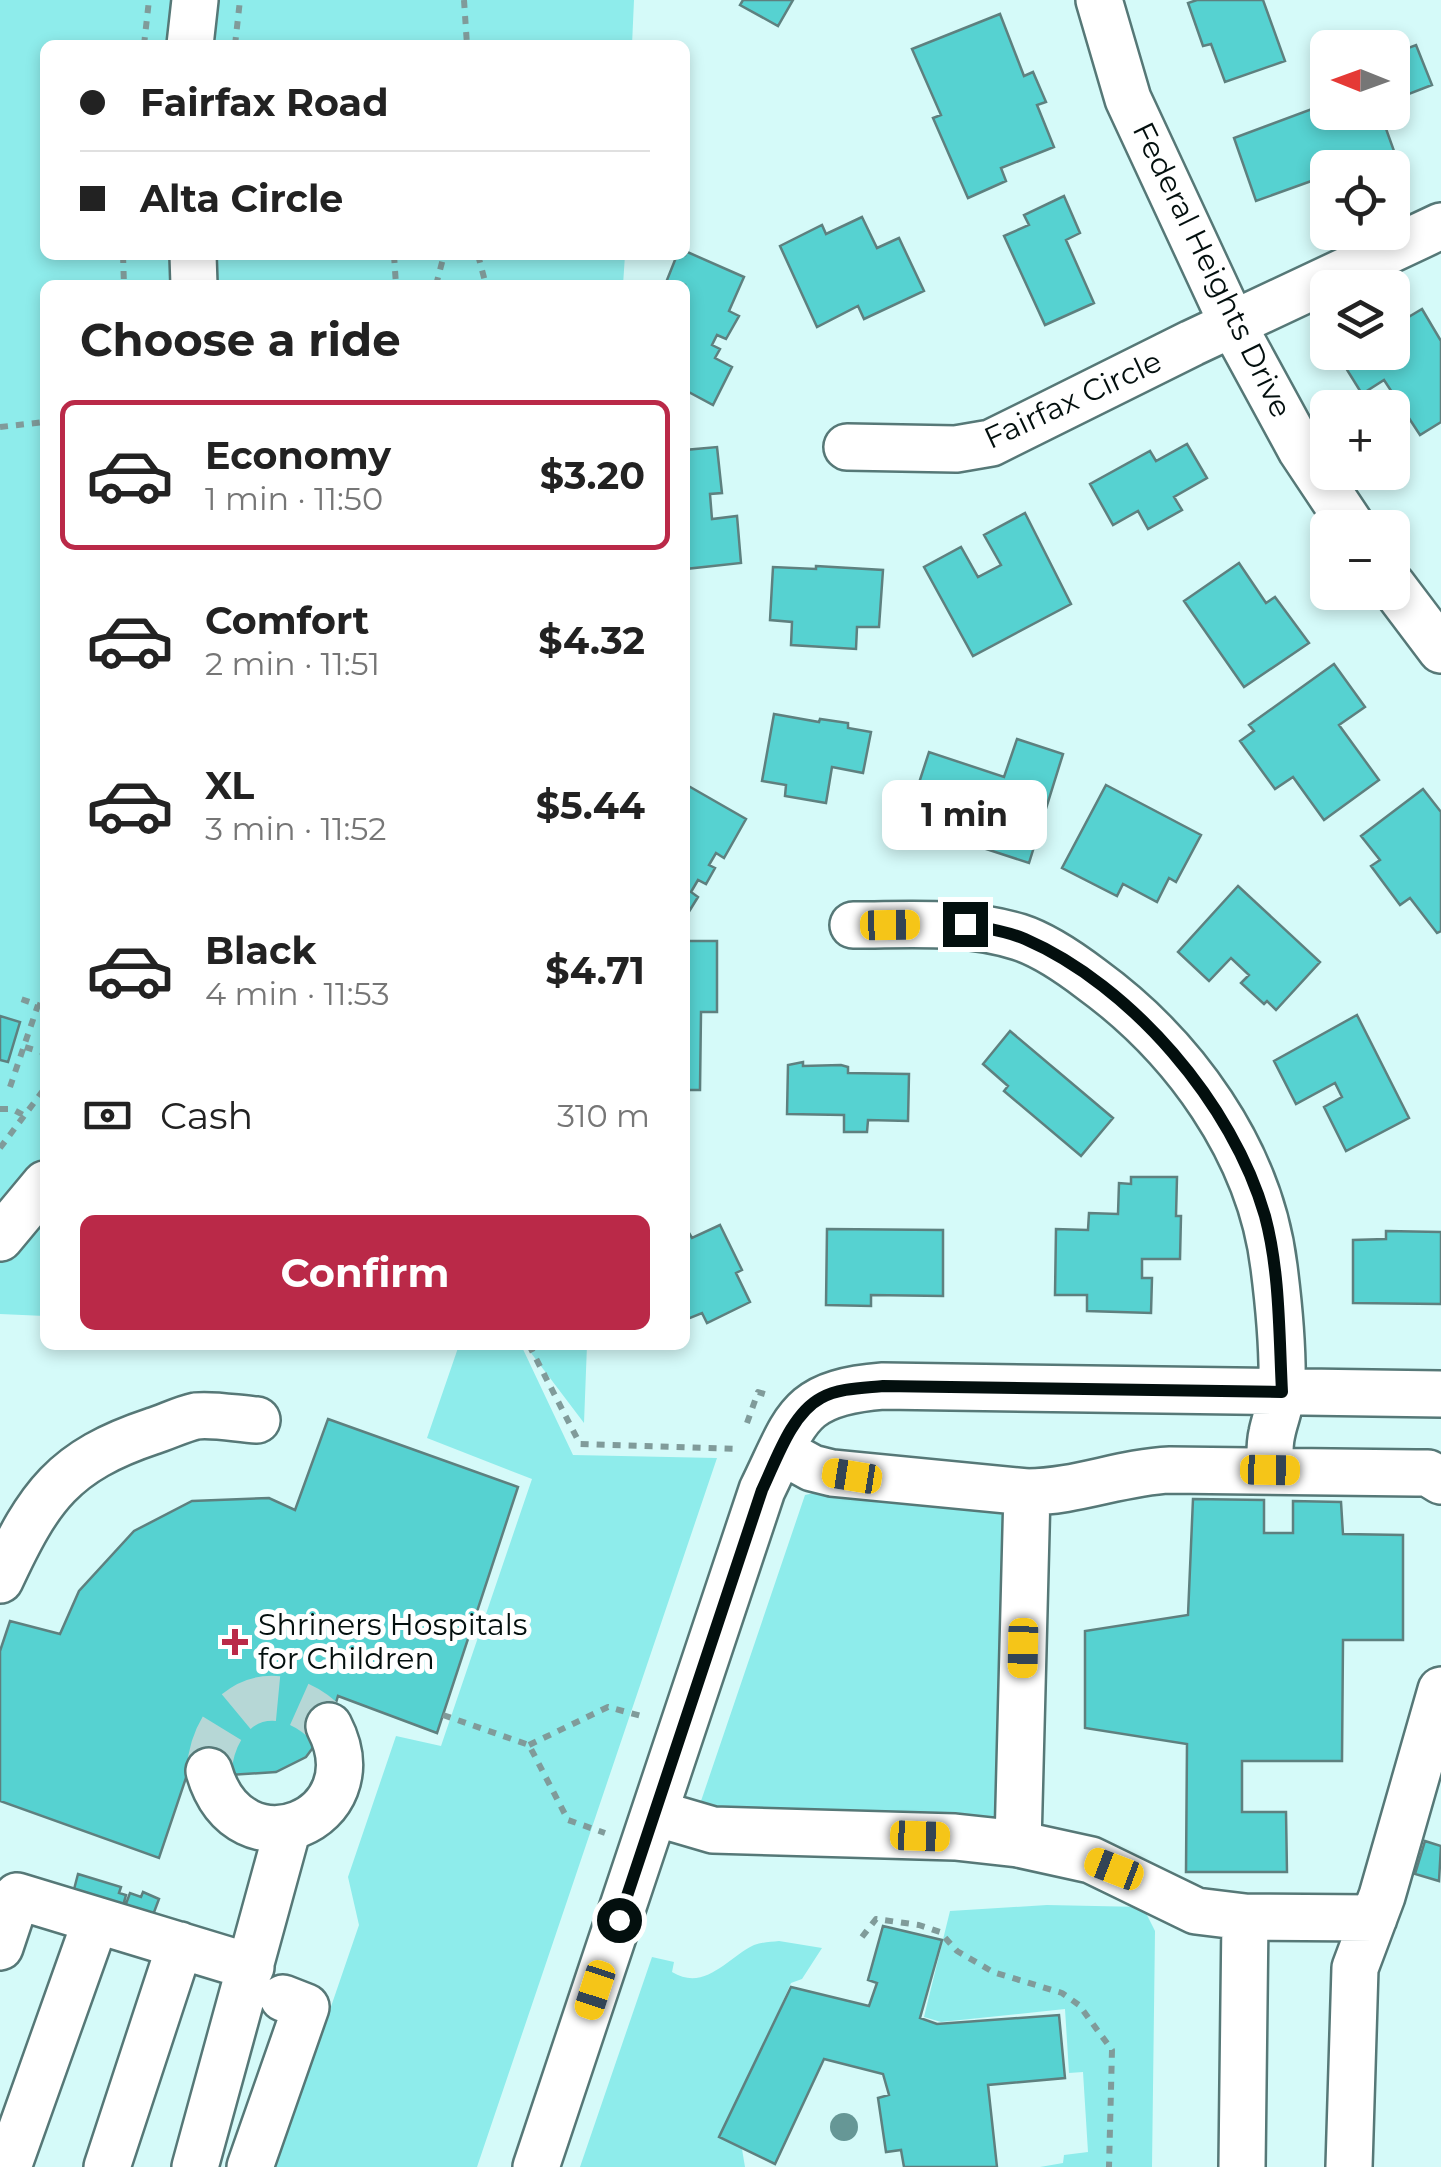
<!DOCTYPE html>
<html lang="en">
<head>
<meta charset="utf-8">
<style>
	:root { --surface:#fff; --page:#f6f6f6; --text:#222; --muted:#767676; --line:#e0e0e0; --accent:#ba2948 }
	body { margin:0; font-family:Montserrat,sans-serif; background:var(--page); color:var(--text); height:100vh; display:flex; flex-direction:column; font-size:38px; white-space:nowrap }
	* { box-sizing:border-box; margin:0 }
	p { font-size:32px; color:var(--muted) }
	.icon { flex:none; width:55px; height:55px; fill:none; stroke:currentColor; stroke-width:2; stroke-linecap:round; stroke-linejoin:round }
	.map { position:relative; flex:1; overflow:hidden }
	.sheet { position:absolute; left:40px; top:280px; width:650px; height:1070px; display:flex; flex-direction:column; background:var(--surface); border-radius:15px; box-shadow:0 5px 15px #0003 }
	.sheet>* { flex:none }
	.top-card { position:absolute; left:40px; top:40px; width:650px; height:220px; border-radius:15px; box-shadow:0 5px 15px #0003; display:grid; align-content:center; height:220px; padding:0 40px; background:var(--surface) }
	.needle { width:65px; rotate:271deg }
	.fabs { position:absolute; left:1310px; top:30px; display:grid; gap:20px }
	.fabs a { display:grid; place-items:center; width:100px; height:100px; border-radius:15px; background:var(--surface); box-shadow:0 5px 15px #0003; font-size:50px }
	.end { position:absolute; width:45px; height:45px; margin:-22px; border:12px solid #030f0e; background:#fff; box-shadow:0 0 0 5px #fff }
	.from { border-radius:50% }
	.bubble { position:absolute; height:70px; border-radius:15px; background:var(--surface); box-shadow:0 5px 15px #0003; font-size:32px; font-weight:700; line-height:70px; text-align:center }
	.car { position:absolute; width:30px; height:60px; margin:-30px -15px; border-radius:12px; box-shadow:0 0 8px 2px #0007; background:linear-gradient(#f5c518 24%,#345 0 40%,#f5c518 0 76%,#345 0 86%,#f5c518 0) }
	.top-card b { display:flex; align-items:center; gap:35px; height:95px; font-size:38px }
	.top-card b+b { border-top:2px solid var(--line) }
	.top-card i { width:25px; height:25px; background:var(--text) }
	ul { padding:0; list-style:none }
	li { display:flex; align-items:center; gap:30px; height:150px; margin:0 20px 15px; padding:0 20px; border:5px solid transparent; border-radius:15px }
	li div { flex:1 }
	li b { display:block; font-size:38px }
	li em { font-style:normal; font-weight:700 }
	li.on { border-color:var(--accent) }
	li>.icon { width:90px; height:90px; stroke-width:1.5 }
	h2 { padding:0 40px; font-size:45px; line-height:120px }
	.pay { display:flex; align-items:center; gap:25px; height:110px; padding:0 40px; font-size:38px }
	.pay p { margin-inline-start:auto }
	.cta { display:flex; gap:20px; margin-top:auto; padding:20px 40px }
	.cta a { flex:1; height:115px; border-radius:15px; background:var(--accent); color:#fff; font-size:40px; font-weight:700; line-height:115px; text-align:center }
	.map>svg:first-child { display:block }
	.green { fill:#8eeceb }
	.building { fill:#56d2d1; stroke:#5e807f; stroke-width:2.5 }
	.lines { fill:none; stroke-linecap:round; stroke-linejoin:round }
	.minor-tunnel { stroke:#b6d7d6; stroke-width:45; stroke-dasharray:45 22; stroke-linecap:butt }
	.minor-casing { stroke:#567877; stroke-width:50 }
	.path { stroke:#809b9a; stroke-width:6; stroke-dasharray:8 8; stroke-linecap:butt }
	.minor { stroke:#fff; stroke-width:45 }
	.tree { fill:#669796 }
	.route { stroke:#030f0e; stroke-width:12 }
	.poi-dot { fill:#ba2948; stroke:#fff; stroke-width:4 }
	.labels { text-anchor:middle; stroke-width:10; stroke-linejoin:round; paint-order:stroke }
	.street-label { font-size:30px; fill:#030f0e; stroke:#fff }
	.poi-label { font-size:30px; fill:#030f0e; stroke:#fff; text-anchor:start }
</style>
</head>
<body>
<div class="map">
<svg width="1441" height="2167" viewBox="0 0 1441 2167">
	<rect width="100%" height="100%" fill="#d5faf9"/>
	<path class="green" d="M0,0H634L632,45H45V255H625L623,285H45V1316L0,1314Z
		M459,1345H521L573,1455L717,1458L477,2167H276L359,1925L348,1877L396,1736L441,1746L532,1479L427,1438Z
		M525,1345H587L584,1423Z
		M823,1491L997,1509L1009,1517L1006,1813L993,1821L723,1815L700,1804L805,1495Z
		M1047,1905L1143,1907L1155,1931L1152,2167H1040L1063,2163L1064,2155L1088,2152L1083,2072L1069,2073L1065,2009L941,2022L924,2017L950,1911Z
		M779,1941L822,1948L802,1979L791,1983L725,2131L741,2143L745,2167H580L652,1957L674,1962L672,1972C705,1992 727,1958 754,1945C762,1942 771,1942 779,1941Z"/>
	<path class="building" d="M743,0H793L778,26L740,5Z
		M1197,0H1263L1285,61L1225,82L1211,44L1203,46L1188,3Z
		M1000,14L1024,76L1033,72L1046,102L1037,105L1054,147L1001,168L1006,181L968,198L933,118L941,115L912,49Z
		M1416,45L1432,85L1396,99L1392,89V54Z
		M1328,103V112H1380L1394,151L1348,168H1328V175L1256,201L1234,138Z
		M1064,196L1080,233L1066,240L1094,303L1045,325L1004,236L1029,225L1024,215Z
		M862,217L877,248L899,238L924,291L864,319L858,306L817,327L780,246L822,225L826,234Z
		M685,251L744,277L729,311L739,316L726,339L717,335L712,345L720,349L715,358L732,367L713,405L685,390V285H665L677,255H685Z
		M1422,309L1441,341V422L1420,435L1384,380L1362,394L1336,352H1392V327Z
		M1187,444L1207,478L1174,497L1182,510L1148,529L1138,511L1113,525L1090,484L1150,451L1156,461Z
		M717,447L722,493L710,494L712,519L737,516L741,563L685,569V450Z
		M1025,513L1071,604L973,656L924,567L961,547L978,577L1001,565L984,535Z
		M1239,563L1266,603L1275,597L1309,643L1244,687L1184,601Z
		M816,566L883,570L879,627H857L856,649L791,645L792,622L770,620L773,567L816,569Z
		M1334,664L1365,707L1339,725L1379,780L1324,820L1293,777L1275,789L1240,741L1254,731L1249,725Z
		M774,714L819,722L820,719L848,723V728L871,732L863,773L832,767L826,803L785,796L786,785L762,781Z
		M1017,739L1063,754L1029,863L906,823L929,752L1004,777Z
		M685,784L746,819L724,858L716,853L709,865L715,868L706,884L698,880L691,892L698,897L685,918Z
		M1106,785L1201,835L1176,882L1169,878L1157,902L1123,884L1117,896L1062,868Z
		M1423,789L1441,812V931L1437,933L1410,898L1400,905L1371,866L1380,860L1361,836Z
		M1238,886L1320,962L1276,1010L1267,1001L1264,1004L1241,983L1249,975L1231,958L1209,981L1178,952Z
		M685,941H717V1012H701L700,1090H685Z
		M1357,1015L1409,1118L1346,1151L1324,1107L1342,1097L1335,1083L1296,1104L1274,1061Z
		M0,1016L20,1022L8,1062L0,1060Z
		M1010,1031L1113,1118L1081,1156L1004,1091L1008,1086L983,1064Z
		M803,1062V1066L841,1065L848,1067V1073L909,1074L908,1121L868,1120L867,1132H844V1115L787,1114L788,1065Z
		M1131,1177H1177L1176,1216H1181L1180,1259H1142V1278H1152L1151,1313L1087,1311V1295H1055L1056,1229L1088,1230L1089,1213L1118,1214L1119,1183L1131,1184Z
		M720,1225L742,1270L736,1273L750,1302L707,1323L702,1313L685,1320V1226L692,1238Z
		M827,1229L943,1230V1296L871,1295V1306L826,1305Z
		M1386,1231L1441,1232V1304L1353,1303V1240L1386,1239Z
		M328,1419L518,1487L437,1733L338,1696L329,1726L306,1757L276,1772L229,1775L191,1763L159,1858L0,1801V1651L10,1621L60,1634L79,1591L134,1531L192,1501L269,1498L295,1510Z
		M1193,1499L1264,1500V1533H1293V1501L1341,1502L1343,1534L1403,1535V1640H1343L1342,1761H1242V1812H1286L1287,1872H1186L1187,1744L1085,1728V1631L1188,1615Z
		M1425,1841L1441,1846L1439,1881L1415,1874Z
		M78,1874L121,1887L119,1893L126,1895L122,1909L72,1897Z
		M143,1892L159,1899L150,1923L124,1909L130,1893L141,1897Z
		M883,1926L942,1940L920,2018L937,2024L1059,2015L1065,2078L988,2085L997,2167H904L901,2150L886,2152L878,2098L889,2095L883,2074L824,2059L775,2164L719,2137L791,1987L869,2006L877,1983L868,1980Z"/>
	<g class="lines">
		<path class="minor-tunnel" d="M209,1771C215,1699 279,1674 329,1726"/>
		<defs>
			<path id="minor" d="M1099,0L1128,99L1233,325L1301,450L1353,528
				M190,45L195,0
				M193,255L194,285
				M847,447L956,449L991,443L1192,343L1441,226
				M1392,585L1441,650
				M853,925C909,925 964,920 1019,937C1044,945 1070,963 1091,979C1183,1046 1260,1151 1274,1267C1279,1306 1283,1349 1282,1388C1282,1403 1275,1418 1272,1433C1269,1445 1270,1458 1270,1470
				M0,1238L45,1184
				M781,1451L812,1468L832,1473L1027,1492C1077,1492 1121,1472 1170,1470L1416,1473H1428L1441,1481
				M0,1580C39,1496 63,1461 153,1431C166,1427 182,1419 196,1416C215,1414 238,1419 257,1420
				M209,1771C240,1878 378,1820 329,1726
				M655,1813L713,1830L955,1837L1018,1844L1091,1860L1196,1911L1245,1917L1242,2167
				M1018,1844L1027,1492
				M1245,1917L1374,1918
				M0,1947L17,1896L251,1967
				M8,2167L96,1920
				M107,2167L180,1945
				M195,2167L288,1828
				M250,2167L306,2007L283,1998
				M536,2167L762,1490C797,1419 796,1393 883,1386L1441,1394
				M1349,2167L1355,1968L1382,1896L1441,1690"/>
		</defs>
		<use href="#minor" class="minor-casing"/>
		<path class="path" d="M464,0L467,45
			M144,45L149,0
			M235,45L240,0
			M123,255L124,285
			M394,255L396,285
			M478,255L486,285
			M436,285L444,255
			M0,427L45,422
			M25,1047L45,1053
			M10,1087L38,1005L18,998
			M0,1109H12L25,1116
			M0,1148L45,1088
			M529,1345L580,1444L737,1449
			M747,1423L758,1392L768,1395
			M443,1715L529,1745L568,1820L605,1833
			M529,1745L608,1707L645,1717
			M862,1937L876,1919L919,1925L940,1932L957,1951L993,1972L1062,1993L1079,2005L1112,2050L1109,2167"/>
		<use href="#minor" class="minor"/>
	</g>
	<circle class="tree" cx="844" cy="2127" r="14"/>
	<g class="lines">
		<path class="route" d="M619,1920L762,1490C776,1461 791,1414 821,1398C839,1388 863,1388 883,1386L1282,1392C1279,1334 1280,1272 1265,1216C1233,1104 1131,985 1025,939C1007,931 984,928 965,924"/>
	</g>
	<path class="poi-dot" d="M230 1627h10v10h10v10h-10v10h-10v-10h-10v-10h10z"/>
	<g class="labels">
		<g class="street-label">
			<text transform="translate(1212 270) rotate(64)" y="10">Federal Heights Drive</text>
			<text transform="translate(1073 400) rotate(-25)" y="10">Fairfax Circle</text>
		</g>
		<g class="poi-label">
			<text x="258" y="1635">Shriners Hospitals<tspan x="258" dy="34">for Children</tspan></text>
		</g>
	</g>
</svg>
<div class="fabs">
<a><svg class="needle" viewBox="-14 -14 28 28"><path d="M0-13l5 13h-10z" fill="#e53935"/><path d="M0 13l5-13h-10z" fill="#767676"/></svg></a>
<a><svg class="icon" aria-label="locate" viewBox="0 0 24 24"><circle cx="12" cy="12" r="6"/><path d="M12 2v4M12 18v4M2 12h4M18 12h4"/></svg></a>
<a><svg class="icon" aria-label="layers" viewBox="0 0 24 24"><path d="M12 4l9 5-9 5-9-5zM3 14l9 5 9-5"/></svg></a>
<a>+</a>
<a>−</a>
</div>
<i class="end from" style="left:619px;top:1920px"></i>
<i class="end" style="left:965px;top:924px"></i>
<div class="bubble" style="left:882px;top:780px;width:165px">1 min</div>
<i class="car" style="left:890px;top:925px;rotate:89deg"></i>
<i class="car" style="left:1270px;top:1470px;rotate:91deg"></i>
<i class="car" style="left:852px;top:1476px;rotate:279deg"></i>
<i class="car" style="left:1023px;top:1648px;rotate:181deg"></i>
<i class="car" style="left:920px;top:1836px;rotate:92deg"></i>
<i class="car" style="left:1114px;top:1869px;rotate:291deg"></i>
<i class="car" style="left:595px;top:1990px;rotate:198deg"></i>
<div class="top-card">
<b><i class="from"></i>Fairfax Road</b>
<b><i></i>Alta Circle</b>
</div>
<section class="sheet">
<h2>Choose a ride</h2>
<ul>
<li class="on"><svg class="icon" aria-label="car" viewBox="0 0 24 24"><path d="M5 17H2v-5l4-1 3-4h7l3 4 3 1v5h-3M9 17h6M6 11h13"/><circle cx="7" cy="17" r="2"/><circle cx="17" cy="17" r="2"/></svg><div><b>Economy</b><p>1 min · 11:50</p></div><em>$3.20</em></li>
<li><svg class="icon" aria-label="car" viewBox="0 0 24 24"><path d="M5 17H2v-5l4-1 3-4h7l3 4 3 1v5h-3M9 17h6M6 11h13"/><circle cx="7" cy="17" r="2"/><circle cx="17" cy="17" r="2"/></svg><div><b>Comfort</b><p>2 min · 11:51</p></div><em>$4.32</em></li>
<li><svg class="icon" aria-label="car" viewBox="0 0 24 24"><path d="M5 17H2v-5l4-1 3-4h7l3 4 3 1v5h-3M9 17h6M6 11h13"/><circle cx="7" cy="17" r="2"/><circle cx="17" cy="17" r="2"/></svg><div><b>XL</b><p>3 min · 11:52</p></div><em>$5.44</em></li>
<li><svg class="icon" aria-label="car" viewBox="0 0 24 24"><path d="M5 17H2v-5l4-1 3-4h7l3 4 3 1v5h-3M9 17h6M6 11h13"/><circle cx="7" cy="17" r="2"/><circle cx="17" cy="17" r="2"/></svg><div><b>Black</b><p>4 min · 11:53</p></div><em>$4.71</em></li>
</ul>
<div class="pay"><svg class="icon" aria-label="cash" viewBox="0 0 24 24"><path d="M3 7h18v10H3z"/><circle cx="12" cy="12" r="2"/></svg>Cash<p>310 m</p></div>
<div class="cta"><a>Confirm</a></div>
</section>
</div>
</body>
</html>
